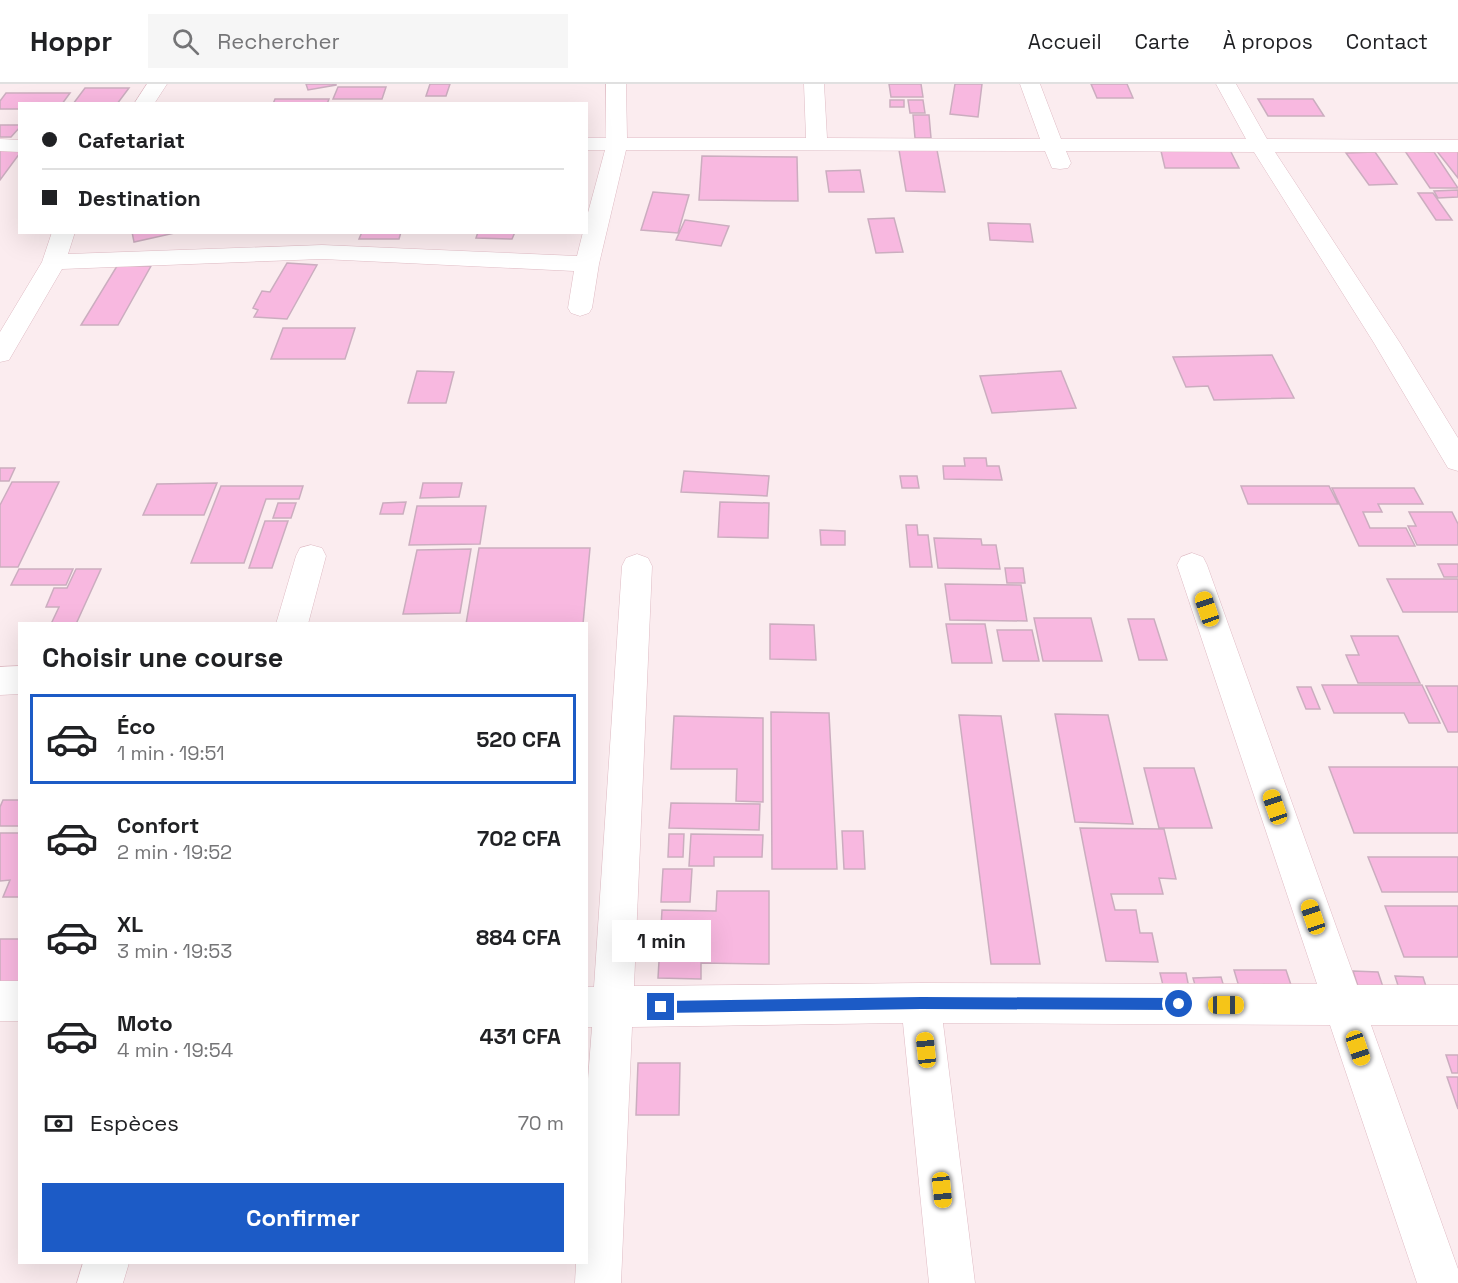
<!DOCTYPE html>
<html lang="fr">
<head>
<meta charset="utf-8">
<style>
	:root { --surface:#fff; --page:#f6f6f6; --text:#202124; --muted:#757577; --line:#e0e0e0; --accent:#1c5bc6 }
	body { margin:0; font-family:"Space Grotesk",sans-serif; background:var(--page); color:var(--text); height:100vh; display:flex; flex-direction:column; font-size:22px; white-space:nowrap }
	* { box-sizing:border-box; margin:0 }
	p { font-size:20px; color:var(--muted) }
	.icon { flex:none; width:33px; height:33px; fill:none; stroke:currentColor; stroke-width:2; stroke-linecap:round; stroke-linejoin:round }
	.map { position:relative; flex:1; overflow:hidden }
	.drawer { position:absolute; left:18px; top:538px; width:570px; height:642px; display:flex; flex-direction:column; background:var(--surface); border-radius:0px; box-shadow:0 6px 24px #0002 }
	.drawer>* { flex:none }
	.top-card { position:absolute; left:18px; top:18px; width:570px; height:132px; border-radius:0px; box-shadow:0 6px 24px #0002; display:grid; align-content:center; height:132px; padding:0 24px; background:var(--surface) }
	.end { position:absolute; width:27px; height:27px; margin:-14px; border:8px solid #1c5bc6; background:#fff; box-shadow:0 0 0 3px #fff }
	.from { border-radius:50% }
	.bubble { position:absolute; height:42px; border-radius:0px; background:var(--surface); box-shadow:0 6px 24px #0002; font-size:20px; font-weight:700; line-height:42px; text-align:center }
	.car { position:absolute; width:18px; height:36px; margin:-18px -9px; border-radius:8px; box-shadow:0 0 4px 2px #0007; background:linear-gradient(#f5c518 24%,#345 0 40%,#f5c518 0 76%,#345 0 86%,#f5c518 0) }
	.top-card b { display:flex; align-items:center; gap:21px; height:57px; font-size:22px }
	.top-card b+b { border-top:2px solid var(--line) }
	.top-card i { width:15px; height:15px; background:var(--text) }
	ul { padding:0; list-style:none }
	li { display:flex; align-items:center; gap:18px; height:90px; margin:0 12px 9px; padding:0 12px; border:3px solid transparent; border-radius:0px }
	li div { flex:1 }
	li b { display:block; font-size:22px }
	li em { font-style:normal; font-weight:700 }
	li.active { border-color:var(--accent) }
	li>.icon { width:54px; height:54px; stroke-width:1.5 }
	h2 { padding:0 24px; font-size:27px; line-height:72px }
	.pay { display:flex; align-items:center; gap:15px; height:66px; padding:0 24px; font-size:22px }
	.pay p { margin-inline-start:auto }
	.primary-button { display:flex; gap:12px; margin-top:auto; padding:12px 24px }
	.primary-button a { flex:1; height:69px; border-radius:0px; background:var(--accent); color:#fff; font-size:24px; font-weight:700; line-height:69px; text-align:center }
	header { display:flex; align-items:center; gap:36px; box-sizing:border-box; height:84px; padding:0 30px; background:var(--surface); border-bottom:2px solid var(--line) }
	header strong { font-size:28px }
	nav { display:flex; gap:33px; margin-inline-start:auto; font-size:21px }
	.search { width:420px; height:54px; background:var(--page); display:flex; align-items:center; gap:15px; box-sizing:border-box; padding:0 21px; border-radius:0px; color:var(--muted); font-size:22px }
	.map>svg:first-child { display:block }
	.building { fill:#f8b8e0; stroke:#cbadbf; stroke-width:1.5 }
	.lines { fill:none; stroke-linecap:round; stroke-linejoin:round }
	.minor-casing { stroke:#dfbbc4; stroke-width:1 }
	.minor { fill:#fff; fill-rule:evenodd }
	.route { fill:#1c5bc6 }
</style>
</head>
<body>
<header>
<strong>Hoppr</strong>
<div class="search"><svg class="icon" aria-label="search" viewBox="0 0 24 24"><circle cx="10" cy="10" r="6"/><path d="M15 15l6 6"/></svg>Rechercher</div>
<nav><a>Accueil</a><a>Carte</a><a>À propos</a><a>Contact</a></nav>
</header>
<div class="map">
<svg width="1458" height="1199" viewBox="0 0 1458 1199">
	<rect width="100%" height="100%" fill="#fbecef"/>
	<path class="building" d="M306,0H336V1L308,6Z
		M430,0H450L446,12H426Z
		M889,0H921L923,13H891Z
		M955,0H982L978,33L950,30Z
		M1091,0H1127L1133,14H1097Z
		M338,3H386L382,15H333Z
		M85,4H129L117,20H73Z
		M6,9H70L62,20H20V25H0V17Z
		M275,15H329L327,20H273Z
		M1258,15H1313L1324,32H1268Z
		M890,16H904V23H890Z
		M908,16H923L925,29H910Z
		M913,31H929L931,54H915Z
		M0,41H20V43L11,53H0Z
		M0,65H20V69L0,96Z
		M899,66H937L945,108L906,107Z
		M1230,66L1239,84H1165L1161,67Z
		M1436,66H1458V94Z
		M1405,67L1434,68L1458,104H1430Z
		M1375,68L1397,100L1369,101L1346,69Z
		M702,72L797,73L798,117L699,116Z
		M860,86L864,108H829L826,87Z
		M1458,106V113L1438,114L1434,107Z
		M653,108L689,111L678,149L641,146Z
		M1418,109H1433L1452,136H1436Z
		M894,134L903,168L876,169L868,135Z
		M685,136L729,142L721,162L676,156Z
		M988,139L1030,140L1033,158L990,156Z
		M132,148H175V149L134,158Z
		M362,148H401L399,155H359Z
		M478,148H515L512,155L476,154Z
		M287,179L317,181L287,235L254,233L258,226L253,224L262,207L270,208Z
		M117,182H151L118,241H81Z
		M283,244H355L345,275H271Z
		M1272,271L1294,314L1214,316L1208,302L1186,303L1173,273Z
		M417,287L454,288L446,319H408Z
		M1061,287L1076,324L992,329L980,292Z
		M964,374H986L987,382H999L1002,396L944,395L943,382H965Z
		M0,384H15L9,397H0Z
		M684,387L769,392L767,412L681,408Z
		M900,392H917L919,404H902Z
		M12,398H59L18,483H0V421Z
		M217,399L204,431H143L157,400Z
		M423,399H462L459,413L420,414Z
		M221,402H303L299,415H266L244,479H191Z
		M1241,402H1329L1338,420H1248Z
		M1332,404H1414L1423,420H1378L1382,428H1363L1370,444H1406L1415,462H1359Z
		M406,418L403,430H380L383,419Z
		M720,418L769,419L768,454L718,453Z
		M278,419H296L291,434H273Z
		M417,422H486L480,460L409,461Z
		M1409,428H1452L1458,440V461H1417L1408,442H1416Z
		M265,437H288L272,484H249Z
		M906,441H917L918,451H928L932,483H910Z
		M820,446L845,447V461H821Z
		M934,454L981,455L982,461H996L1000,485L938,484Z
		M479,464H590L583,540H466Z
		M471,465L460,529L403,530L417,466Z
		M1438,480H1458V493H1444Z
		M1005,484H1023L1025,499H1007Z
		M19,485H73L66,501H11Z
		M76,485H101L76,540H51L59,523H46L54,504H67Z
		M1387,495H1458V528H1403Z
		M945,500L1021,501L1027,537L950,536Z
		M1034,534H1091L1102,577H1043Z
		M1128,535H1154L1167,576H1139Z
		M770,540L814,541L816,576L770,575Z
		M946,540H985L992,579H952Z
		M997,546H1032L1039,577H1003Z
		M1351,552H1398L1420,599H1358L1346,571H1359Z
		M1322,601H1422L1440,639H1409L1404,629H1334Z
		M1426,602H1458V648H1448Z
		M1297,603H1311L1320,625H1306Z
		M771,628L829,629L837,785H772Z
		M1055,630L1108,631L1133,740L1075,738Z
		M959,631L1001,632L1040,880H991Z
		M674,632L763,634V718L736,717L737,685H671Z
		M1329,683H1458V749H1354Z
		M1144,684H1194L1212,744H1159Z
		M3,716H20V742H0V723Z
		M671,719L760,720L759,746L669,744Z
		M1080,744L1164,745L1176,795L1159,794L1163,810H1111L1115,826H1136L1140,849H1152L1158,878L1106,877Z
		M842,747H863L865,785H844Z
		M0,749H20V813H3L10,796L0,797Z
		M669,750H684L683,773H668Z
		M691,750L763,751L762,773H714V782H689Z
		M1368,773H1458V808H1382Z
		M663,785H692L690,818H661Z
		M717,807H769V880L701,879V895L658,894L662,826L716,827Z
		M1385,822H1458V873H1404Z
		M0,855H20V903H0Z
		M1234,886H1286L1295,913H1242Z
		M1353,887L1378,888L1388,918H1363Z
		M1160,889H1186L1192,919L1167,918Z
		M1395,892L1423,893L1430,915L1402,914Z
		M1221,893L1227,913L1199,915L1193,894Z
		M1446,971H1458V989H1452Z
		M638,979H680L679,1031H636Z
		M1447,993H1458V1025Z"/>
	<g class="lines">
		<defs>
			<path id="minor" d="M147,0H167L154,20H134Z
				M606,0H626L627,54H806L804,0H824L827,54L1040,55L1020,0H1040L1061,55H1246L1216,0H1236L1267,55L1458,56V68H1275L1400,259L1458,354V387L1448,384L1374,259L1254,68L1066,67L1071,79L1068,84L1060,85L1052,84L1045,67L626,66L599,180L592,224L589,229L580,232L571,229L568,224L574,187L322,175L62,185L9,276L0,278V248L42,178L52,148H75L68,170L322,161L577,172L583,148H586V136L605,66H586V54H606Z
				M0,55L20,56V68L0,67Z
				M311,461L322,464L326,472L308,540H276L296,472L300,464Z
				M1192,469L1203,473L1207,481L1357,901H1458V941H1371L1458,1185V1199H1417L1330,941L943,939L975,1199H929L903,939L632,943L621,1199H575L576,1179H586V1021L592,943H586V903H594L622,482L626,474L637,470L648,474L652,482L634,902L921,899L1317,900L1177,481L1181,473Z
				M20,582V610L0,611V583Z
				M0,897H20V937H0Z
				M83,1179H129L123,1199H77Z"/>
		</defs>
		<use href="#minor" class="minor-casing"/>
		<use href="#minor" class="minor"/>
	</g>
	<path class="route" d="M921,913L1179,914L1185,920L1179,926L921,925L661,929L655,923L661,917Z"/>
</svg>
<i class="end from" style="left:1179px;top:920px"></i>
<i class="end" style="left:661px;top:923px"></i>
<div class="bubble" style="left:612px;top:836px;width:99px">1 min</div>
<i class="car" style="left:1207px;top:525px;rotate:341deg"></i>
<i class="car" style="left:1275px;top:723px;rotate:341deg"></i>
<i class="car" style="left:1313px;top:833px;rotate:341deg"></i>
<i class="car" style="left:1226px;top:921px;rotate:90deg"></i>
<i class="car" style="left:1358px;top:964px;rotate:161deg"></i>
<i class="car" style="left:926px;top:966px;rotate:354deg"></i>
<i class="car" style="left:942px;top:1106px;rotate:174deg"></i>
<div class="top-card">
<b><i class="from"></i>Cafetariat</b>
<b><i></i>Destination</b>
</div>
<section class="drawer">
<h2>Choisir une course</h2>
<ul>
<li class="active"><svg class="icon" aria-label="car" viewBox="0 0 24 24"><path d="M5 17H2v-5l4-1 3-4h7l3 4 3 1v5h-3M9 17h6M6 11h13"/><circle cx="7" cy="17" r="2"/><circle cx="17" cy="17" r="2"/></svg><div><b>Éco</b><p>1 min · 19:51</p></div><em>520 CFA</em></li>
<li><svg class="icon" aria-label="car" viewBox="0 0 24 24"><path d="M5 17H2v-5l4-1 3-4h7l3 4 3 1v5h-3M9 17h6M6 11h13"/><circle cx="7" cy="17" r="2"/><circle cx="17" cy="17" r="2"/></svg><div><b>Confort</b><p>2 min · 19:52</p></div><em>702 CFA</em></li>
<li><svg class="icon" aria-label="car" viewBox="0 0 24 24"><path d="M5 17H2v-5l4-1 3-4h7l3 4 3 1v5h-3M9 17h6M6 11h13"/><circle cx="7" cy="17" r="2"/><circle cx="17" cy="17" r="2"/></svg><div><b>XL</b><p>3 min · 19:53</p></div><em>884 CFA</em></li>
<li><svg class="icon" aria-label="car" viewBox="0 0 24 24"><path d="M5 17H2v-5l4-1 3-4h7l3 4 3 1v5h-3M9 17h6M6 11h13"/><circle cx="7" cy="17" r="2"/><circle cx="17" cy="17" r="2"/></svg><div><b>Moto</b><p>4 min · 19:54</p></div><em>431 CFA</em></li>
</ul>
<div class="pay"><svg class="icon" aria-label="cash" viewBox="0 0 24 24"><path d="M3 7h18v10H3z"/><circle cx="12" cy="12" r="2"/></svg>Espèces<p>70 m</p></div>
<div class="primary-button"><a>Confirmer</a></div>
</section>
</div>
</body>
</html>
